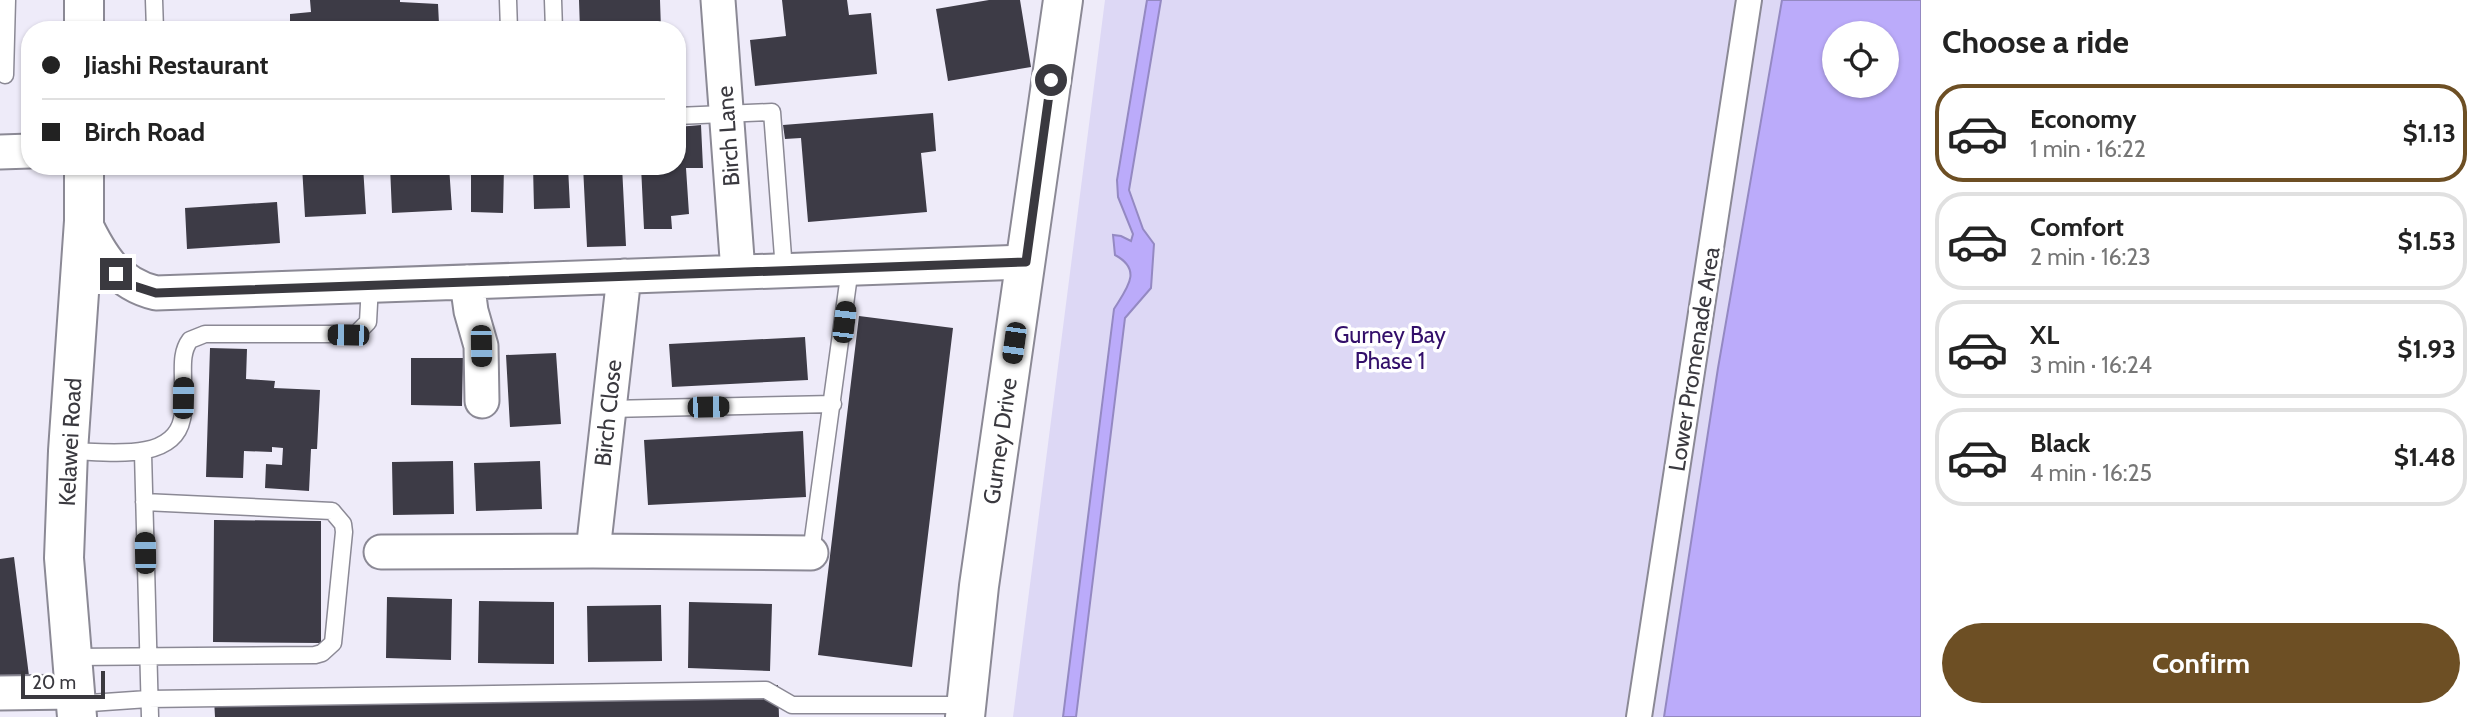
<!DOCTYPE html>
<html lang="en">
<head>
<meta charset="utf-8">
<style>
	:root { --surface:#fff; --page:#f6f6f6; --text:#222; --muted:#767676; --line:#e0e0e0; --accent:#6d4f24 }
	body { margin:0; font-family:Cabin,sans-serif; background:var(--page); color:var(--text); height:100vh; display:flex; flex-direction:column; font-size:26px; white-space:nowrap }
	* { box-sizing:border-box; margin:0 }
	p { font-size:23px; color:var(--muted) }
	.icon { flex:none; width:38px; height:38px; fill:none; stroke:currentColor; stroke-width:2; stroke-linecap:round; stroke-linejoin:round }
	.map { position:relative; flex:1; overflow:hidden }
	.sheet { display:flex; flex-direction:column; background:var(--surface); width:560px }
	.sheet>* { flex:none }
	.banner { position:absolute; left:21px; top:21px; width:665px; height:154px; border-radius:28px; box-shadow:0 2px 5px #0004; display:grid; align-content:center; height:154px; padding:0 21px; background:var(--surface) }
	.tools { position:absolute; left:1822px; top:21px; display:grid; gap:14px }
	.tools a { display:grid; place-items:center; width:77px; height:77px; border-radius:50%; background:var(--surface); box-shadow:0 2px 5px #0004; font-size:35px }
	.scale { position:absolute; left:21px; bottom:18px; width:84px; box-sizing:border-box; padding-left:7px; border:4px solid #3a393f; border-top:0; font-size:19px; line-height:24px; white-space:nowrap; color:#3a393f; -webkit-text-stroke:5px #fff; paint-order:stroke }
	.end { position:absolute; width:32px; height:32px; margin:-16px; border:9px solid #3a393f; background:#fff; box-shadow:0 0 0 4px #fff }
	.from { border-radius:50% }
	.car { position:absolute; width:21px; height:42px; margin:-21px -10px; border-radius:9px; box-shadow:0 0 5px 2px #0007; background:linear-gradient(#222 24%,#8ab4d8 0 40%,#222 0 76%,#8ab4d8 0 86%,#222 0) }
	.banner b { display:flex; align-items:center; gap:24px; height:66px; font-size:26px }
	.banner b+b { border-top:2px solid var(--line) }
	.banner i { width:18px; height:18px; background:var(--text) }
	ul { padding:0; list-style:none }
	li { display:flex; align-items:center; gap:21px; height:98px; margin:0 14px 10px; padding:0 7px; border:4px solid var(--line); border-radius:28px }
	li div { flex:1 }
	li b { display:block; font-size:26px }
	li em { font-style:normal; font-weight:700 }
	li.current { border-color:var(--accent) }
	li>.icon { width:63px; height:63px; stroke-width:1.5 }
	h2 { padding:0 21px; font-size:32px; line-height:84px }
	.cta { display:flex; gap:14px; margin-top:auto; padding:14px 21px }
	.cta a { flex:1; height:80px; border-radius:42px; background:var(--accent); color:#fff; font-size:28px; font-weight:700; line-height:80px; text-align:center }
	main { display:flex; flex:1; min-height:0 }
	.map>svg:first-child { display:block }
	.green { fill:#ddd8f5 }
	.water { fill:#bbabfa; stroke:#9489c2; stroke-width:2; fill-rule:evenodd }
	.building { fill:#3d3b46 }
	.lines { fill:none; stroke-linecap:round; stroke-linejoin:round }
	.service-casing { stroke:#8b8995; stroke-width:19 }
	.pedestrian-casing { stroke:#8b8995; stroke-width:28 }
	.minor-casing { stroke:#8b8995; stroke-width:37 }
	.secondary-casing { stroke:#8b8995; stroke-width:42 }
	.service { stroke:#fff; stroke-width:16 }
	.pedestrian { stroke:#fff; stroke-width:24 }
	.minor { stroke:#fff; stroke-width:33 }
	.secondary { stroke:#fff; stroke-width:38 }
	.route { stroke:#3a393f; stroke-width:9 }
	.labels { text-anchor:middle; stroke-width:7; stroke-linejoin:round; paint-order:stroke }
	.street-label { font-size:23px; fill:#3a393f; stroke:#fff }
	.park-label { font-size:23px; fill:#330f6a; stroke:#fff }
</style>
</head>
<body>
<main>
<div class="map">
<svg width="1921" height="717" viewBox="0 0 1921 717">
	<rect width="100%" height="100%" fill="#eeebf9"/>
	<path class="green" d="M1105,0H1782L1718,368L1664,717H1013Z"/>
	<path class="water" d="M1147,0H1161L1129,190L1143,229L1154,244L1151,288L1125,318L1076,717H1063L1114,309C1127,288 1143,270 1115,255L1113,235L1121,236L1131,241L1133,234L1118,197L1117,180Z
		M1782,0H1921V717H1664L1718,368ZM1834,33H1886V86H1834Z"/>
	<path class="building" d="M310,0H400V2L438,4L439,24H443V30H290V14L311,12Z
		M579,0H660L661,30H580Z
		M782,0H847L849,15L871,13L877,74L755,86L750,40L786,36Z
		M989,0H1020L1031,67L948,81L936,9Z
		M933,113L936,151L921,153L927,212L808,222L801,138L785,139L783,125Z
		M701,125L703,168H686L689,214L671,216L672,229H644L641,166H677V127Z
		M302,166H363L366,214L305,217Z
		M390,166H449L452,210L392,213Z
		M471,166H504L503,213L471,212Z
		M533,166H568L570,208L534,209Z
		M583,166H622L626,246L587,247Z
		M277,202L280,243L187,249L185,208Z
		M859,316L953,328L912,667L818,655Z
		M805,337L808,380L672,387L669,344Z
		M210,348L247,349L246,379L275,381L274,388L320,390L317,449H311L309,491L265,488L266,464L282,465L283,448L272,447V452L244,451L243,478L206,477Z
		M556,353L561,424L510,427L506,355Z
		M411,358H463L462,406L411,405Z
		M803,431L806,497L648,505L644,440Z
		M453,461L454,514L393,515L392,462Z
		M540,461L542,509L476,511L474,463Z
		M214,520L321,521V643L213,642Z
		M14,557L29,676L0,679V559Z
		M387,597L452,599L451,660L386,658Z
		M479,601L554,602V664L478,663Z
		M689,602L772,604L770,671L688,668Z
		M661,605L662,661L588,662L587,606Z
		M778,685L779,717H215L214,699Z"/>
	<g class="lines">
		<defs>
			<path id="service" d="M154,0L155,30
				M508,0L509,30
				M553,0L554,30
				M5,75L7,0
				M677,116L772,112L784,270
				M609,409L833,404
				M68,451C102,451 173,464 182,419C185,407 183,393 183,381C183,367 181,352 190,340L205,334H356L368,322L370,285
				M143,453L150,717
				M811,553L850,268
				M72,657L315,655L322,653L333,643L344,532L343,524L332,511L144,502
				M76,704L148,699L766,690L792,705H966"/>
			<path id="pedestrian" d="M1639,717L1749,0"/>
			<path id="minor" d="M718,0L738,272
				M0,152L30,151
				M84,221C100,255 117,284 156,293L1026,262
				M467,282L471,311L481,346L482,401
				M593,551L624,276
				M381,552L593,551L811,553
				M0,693L75,692"/>
			<path id="secondary" d="M84,0V30
				M77,717L64,558L68,451L84,221V166
				M965,717L979,586L1063,0"/>
		</defs>
		<use href="#service" class="service-casing"/>
		<use href="#pedestrian" class="pedestrian-casing"/>
		<use href="#minor" class="minor-casing"/>
		<use href="#secondary" class="secondary-casing"/>
		<use href="#service" class="service"/>
		<use href="#pedestrian" class="pedestrian"/>
		<use href="#minor" class="minor"/>
		<use href="#secondary" class="secondary"/>
	</g>
	<g class="lines">
		<path class="route" d="M116,274L131,285L156,293L1026,262L1051,80"/>
	</g>
	<g class="labels">
		<g class="street-label">
			<text transform="translate(728 136) rotate(-94)" y="8">Birch Lane</text>
			<text transform="translate(1694 359) rotate(-81)" y="8">Lower Promenade Area</text>
			<text transform="translate(608 413) rotate(-84)" y="8">Birch Close</text>
			<text transform="translate(1000 441) rotate(-82)" y="8">Gurney Drive</text>
			<text transform="translate(70 442) rotate(-87)" y="8">Kelawei Road</text>
		</g>
		<g class="park-label">
			<text x="1390" y="343">Gurney Bay<tspan x="1390" dy="26">Phase 1</tspan></text>
		</g>
	</g>
</svg>
<div class="tools">
<a><svg class="icon" aria-label="locate" viewBox="0 0 24 24"><circle cx="12" cy="12" r="6"/><path d="M12 2v4M12 18v4M2 12h4M18 12h4"/></svg></a>
</div>
<div class="scale">20 m</div>
<i class="end from" style="left:1051px;top:80px"></i>
<i class="end" style="left:116px;top:274px"></i>
<i class="car" style="left:844px;top:322px;rotate:7deg"></i>
<i class="car" style="left:348px;top:335px;rotate:271deg"></i>
<i class="car" style="left:1014px;top:343px;rotate:188deg"></i>
<i class="car" style="left:481px;top:346px;rotate:179deg"></i>
<i class="car" style="left:183px;top:398px;rotate:1deg"></i>
<i class="car" style="left:708px;top:407px;rotate:89deg"></i>
<i class="car" style="left:145px;top:553px;rotate:359deg"></i>
<div class="banner">
<b><i class="from"></i>Jiashi Restaurant</b>
<b><i></i>Birch Road</b>
</div>
</div>
<section class="sheet">
<h2>Choose a ride</h2>
<ul>
<li class="current"><svg class="icon" aria-label="car" viewBox="0 0 24 24"><path d="M5 17H2v-5l4-1 3-4h7l3 4 3 1v5h-3M9 17h6M6 11h13"/><circle cx="7" cy="17" r="2"/><circle cx="17" cy="17" r="2"/></svg><div><b>Economy</b><p>1 min · 16:22</p></div><em>$1.13</em></li>
<li><svg class="icon" aria-label="car" viewBox="0 0 24 24"><path d="M5 17H2v-5l4-1 3-4h7l3 4 3 1v5h-3M9 17h6M6 11h13"/><circle cx="7" cy="17" r="2"/><circle cx="17" cy="17" r="2"/></svg><div><b>Comfort</b><p>2 min · 16:23</p></div><em>$1.53</em></li>
<li><svg class="icon" aria-label="car" viewBox="0 0 24 24"><path d="M5 17H2v-5l4-1 3-4h7l3 4 3 1v5h-3M9 17h6M6 11h13"/><circle cx="7" cy="17" r="2"/><circle cx="17" cy="17" r="2"/></svg><div><b>XL</b><p>3 min · 16:24</p></div><em>$1.93</em></li>
<li><svg class="icon" aria-label="car" viewBox="0 0 24 24"><path d="M5 17H2v-5l4-1 3-4h7l3 4 3 1v5h-3M9 17h6M6 11h13"/><circle cx="7" cy="17" r="2"/><circle cx="17" cy="17" r="2"/></svg><div><b>Black</b><p>4 min · 16:25</p></div><em>$1.48</em></li>
</ul>
<div class="cta"><a>Confirm</a></div>
</section>
</main>
</body>
</html>
